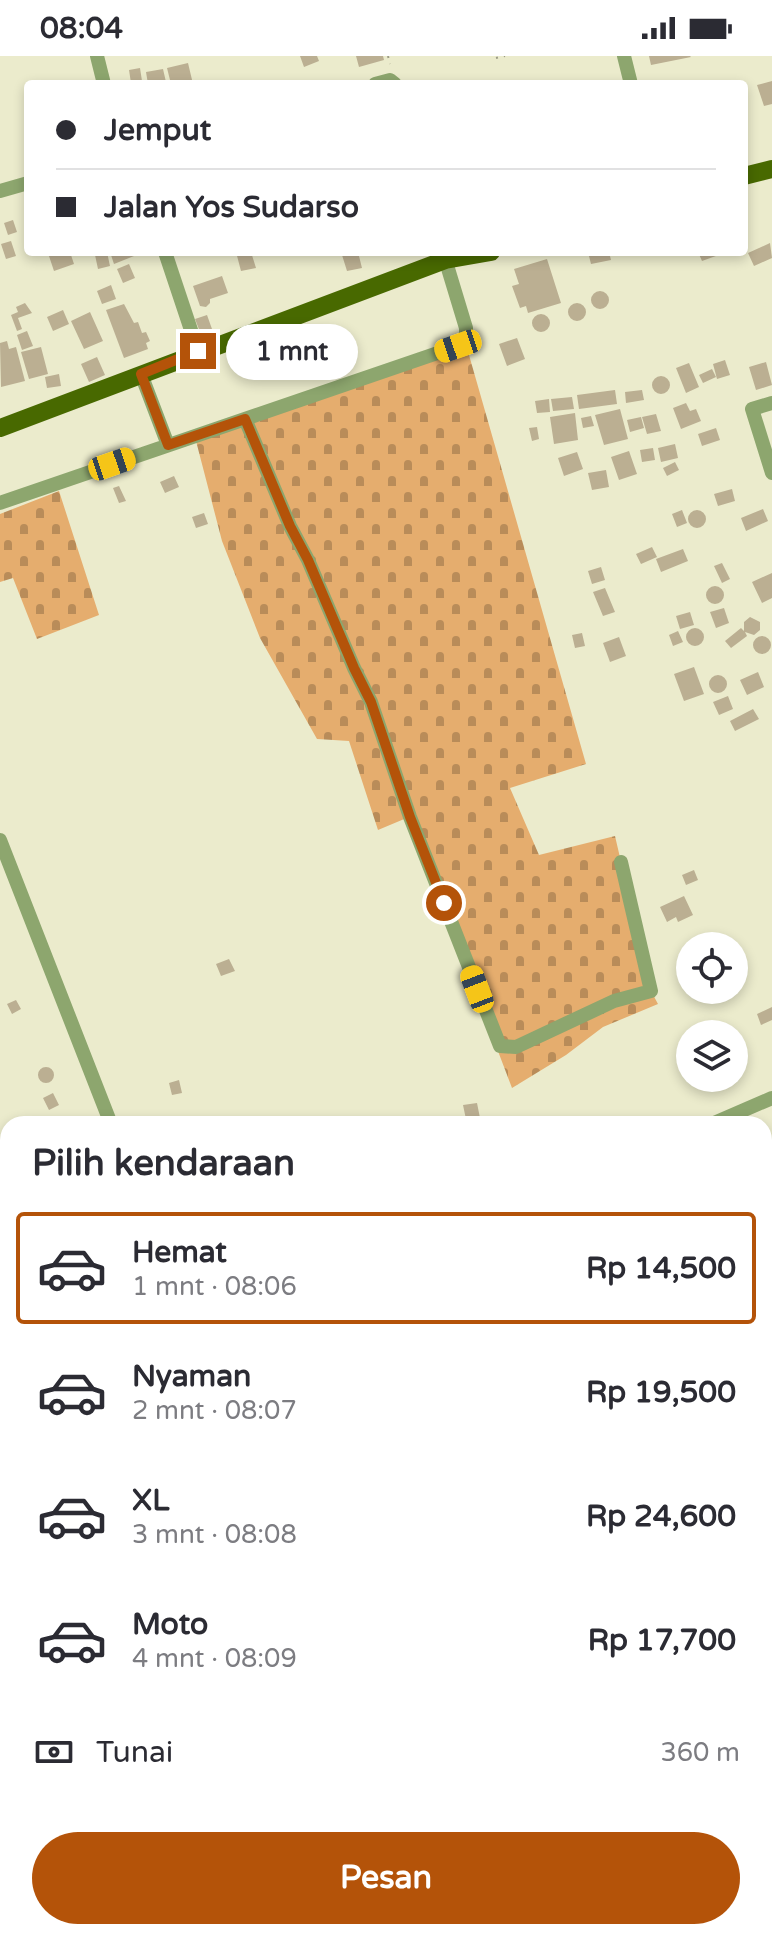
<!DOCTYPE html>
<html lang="id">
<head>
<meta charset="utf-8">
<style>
	:root { --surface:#fff; --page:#f7f7f7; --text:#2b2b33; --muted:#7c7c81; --line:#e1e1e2; --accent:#b45309 }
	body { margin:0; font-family:"Varela Round",sans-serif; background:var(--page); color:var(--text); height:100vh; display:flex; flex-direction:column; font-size:30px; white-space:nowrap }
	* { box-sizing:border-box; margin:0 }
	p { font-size:26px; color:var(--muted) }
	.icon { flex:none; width:44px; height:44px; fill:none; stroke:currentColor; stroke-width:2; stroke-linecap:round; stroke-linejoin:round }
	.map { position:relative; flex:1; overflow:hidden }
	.drawer { position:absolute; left:0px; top:1060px; width:772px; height:824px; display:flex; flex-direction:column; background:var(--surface); border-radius:24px 24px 0 0; box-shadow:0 4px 12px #0003 }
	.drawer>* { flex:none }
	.hud { position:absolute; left:24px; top:24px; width:724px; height:176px; border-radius:8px; box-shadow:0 4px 12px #0003; display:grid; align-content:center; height:176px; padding:0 32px; background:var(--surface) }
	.controls { position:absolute; left:676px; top:876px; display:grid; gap:16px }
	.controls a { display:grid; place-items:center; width:72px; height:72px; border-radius:50%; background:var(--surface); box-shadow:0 4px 12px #0003; font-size:40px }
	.end { position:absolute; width:36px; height:36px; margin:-18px; border:10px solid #b45309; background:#fff; box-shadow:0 0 0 4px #fff }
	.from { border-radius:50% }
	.bubble { position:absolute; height:56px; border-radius:28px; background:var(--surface); box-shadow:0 4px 12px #0003; font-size:26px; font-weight:700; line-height:56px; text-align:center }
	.car { position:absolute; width:24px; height:48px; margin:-24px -12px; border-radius:10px; box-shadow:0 0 6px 2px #0007; background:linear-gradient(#f5c518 24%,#345 0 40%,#f5c518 0 76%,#345 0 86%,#f5c518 0) }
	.hud b { display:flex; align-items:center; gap:28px; height:76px; font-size:30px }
	.hud b+b { border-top:2px solid var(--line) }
	.hud i { width:20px; height:20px; background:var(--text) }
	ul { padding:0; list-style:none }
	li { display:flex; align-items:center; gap:24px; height:112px; margin:0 16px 12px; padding:0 16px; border:4px solid transparent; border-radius:8px }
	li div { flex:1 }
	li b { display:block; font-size:30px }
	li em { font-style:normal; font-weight:700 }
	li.selected { border-color:var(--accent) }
	li>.icon { width:72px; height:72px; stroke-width:1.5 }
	h2 { padding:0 32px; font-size:36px; line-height:96px }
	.pay { display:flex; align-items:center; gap:20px; height:88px; padding:0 32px; font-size:30px }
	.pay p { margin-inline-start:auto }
	.action { display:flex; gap:16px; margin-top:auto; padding:16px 32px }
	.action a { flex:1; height:92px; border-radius:48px; background:var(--accent); color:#fff; font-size:32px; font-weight:700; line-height:92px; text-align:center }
	.status { display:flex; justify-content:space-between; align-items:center; height:56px; padding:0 40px; background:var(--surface); direction:ltr }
	.status svg { height:22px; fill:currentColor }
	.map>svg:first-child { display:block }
	.cemetery { fill:url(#cemetery-stones) }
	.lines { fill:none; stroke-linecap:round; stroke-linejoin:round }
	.stream { stroke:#60ae6c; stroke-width:4 }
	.building { fill:#bbaf92 }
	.path { stroke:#9c9c85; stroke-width:2; stroke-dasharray:2 6; stroke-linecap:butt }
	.minor { stroke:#8da66e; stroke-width:14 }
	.major { stroke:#486900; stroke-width:18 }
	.route { stroke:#b45309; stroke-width:10 }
</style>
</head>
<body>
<div class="status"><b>08:04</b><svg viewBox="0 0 49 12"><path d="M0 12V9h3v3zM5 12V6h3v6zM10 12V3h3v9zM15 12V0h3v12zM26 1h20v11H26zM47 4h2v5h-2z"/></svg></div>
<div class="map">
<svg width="772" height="1884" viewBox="0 0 772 1884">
	<defs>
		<pattern id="cemetery-stones" width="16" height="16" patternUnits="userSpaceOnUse" patternTransform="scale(2)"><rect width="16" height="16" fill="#e5ad6e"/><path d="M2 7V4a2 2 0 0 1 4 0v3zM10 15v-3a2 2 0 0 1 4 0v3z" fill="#b98c59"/></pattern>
	</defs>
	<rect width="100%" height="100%" fill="#ebebcc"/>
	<path class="cemetery" d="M467,292L586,708L510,732L539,799L615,780L651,935L658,948L603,971L566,999L512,1032L409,761L378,774L349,685L317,683L260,582L222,485L196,385Z
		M59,435L99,559L37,583L13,522L0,526V458Z"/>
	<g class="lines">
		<path class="stream" d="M764,1538L772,1536
			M0,1709L8,1706"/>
	</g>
	<path class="building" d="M300,0H317L319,5L304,11Z
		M356,0H383L384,4L359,11Z
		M649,0H690L691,1L651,9Z
		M188,7L193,28H171L167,12Z
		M140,12L142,25L131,27L129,14Z
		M163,13L166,26L148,28L146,16Z
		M772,25V48L764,50L757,29Z
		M13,164L17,176L8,179L4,167Z
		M11,185L16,200L6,203L1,188Z
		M770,187L772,202L754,210L748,197Z
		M70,196L74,208L54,215L48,197Z
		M107,196L110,210L98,213L95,199Z
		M110,196H144L114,208Z
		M236,196H251L256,212L241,215Z
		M358,196L362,212L347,215L342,199Z
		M588,196H609L611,204L591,208Z
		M698,196H727L702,205Z
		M547,203L561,247L528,257L526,250L520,252L512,230L519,228L514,213Z
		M129,208L135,222L123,227L117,213Z
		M222,220L228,237L210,243V247L206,251L200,250L193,230Z
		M111,229L116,243L102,248L97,235Z
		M591 244a9 9 0 1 1 18 0a9 9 0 1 1-18 0Z
		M568 256a9 9 0 1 1 18 0a9 9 0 1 1-18 0Z
		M25,247L32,257L18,262L22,273L17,275L11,259L18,256L16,251Z
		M124,248L134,267L138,266L142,277L146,276L150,285L146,287L148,293L124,302L106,254Z
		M63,254L69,268L53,275L47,261Z
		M90,256L103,285L84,293L71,265Z
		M532 267a9 9 0 1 1 18 0a9 9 0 1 1-18 0Z
		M207,259L212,273L200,276L195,263Z
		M27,275L33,290L22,294L17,279Z
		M517,282L525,303L507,310L499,288Z
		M7,285L9,293L16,291L25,325L1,331L0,287Z
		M41,291L48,318L29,323L21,296Z
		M97,301L105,319L89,326L81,308Z
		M725,304L730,319L717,323L713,308Z
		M766,306L772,329L756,334L749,311Z
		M689,307L699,331L686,337L676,312Z
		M712,313L716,321L703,327L699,319Z
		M59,318L61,330L47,332L45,321Z
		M652 329a9 9 0 1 1 18 0a9 9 0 1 1-18 0Z
		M615,334L617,348L579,353L577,339Z
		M642,334L644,344L626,347L625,336Z
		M572,341L574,353L553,355L551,343Z
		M549,343L550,356L537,357L535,345Z
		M686,347L690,355L696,353L701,365L681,373L673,352Z
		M620,353L628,383L604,389L595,359Z
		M575,357L578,384L554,388L550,361Z
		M656,358L661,375L647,378L642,361Z
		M591,360L594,370L583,372L581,362Z
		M641,361L644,372L630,376L627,364Z
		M537,371L539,383L532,385L529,372Z
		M716,372L720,384L702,390L698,378Z
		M675,388L678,402L661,406L658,392Z
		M653,392L655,404L642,406L640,394Z
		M629,395L637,418L619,424L611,401Z
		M577,396L583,413L564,420L558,402Z
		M675,406L679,414L667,420L663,412Z
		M606,414L609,431L592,434L588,417Z
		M174,420L179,431L165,437L160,426Z
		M119,430L126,445L119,447L113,432Z
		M732,433L735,445L718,450L714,438Z
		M763,453L768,465L746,475L741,462Z
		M688 463a9 9 0 1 1 18 0a9 9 0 1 1-18 0Z
		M682,454L687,467L677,471L672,458Z
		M204,457L208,468L196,472L192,461Z
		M652,491L657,501L641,508L636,498Z
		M683,493L688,505L661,516L656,503Z
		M722,507L730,523L722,527L714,510Z
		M601,511L605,524L592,528L588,515Z
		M772,517V542L762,547L752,526Z
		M706 539a9 9 0 1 1 18 0a9 9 0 1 1-18 0Z
		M605,532L615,556L603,560L593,536Z
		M724,552L729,567L716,572L710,556Z
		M690,556L694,569L680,573L676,560Z
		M750,561L760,566V574L754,579L745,576L747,580L731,592L725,585L741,572L744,575V566Z
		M686 581a9 9 0 1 1 18 0a9 9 0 1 1-18 0Z
		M678,575L683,586L673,590L669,579Z
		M582,577L585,590L575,592L572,579Z
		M753 589a9 9 0 1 1 18 0a9 9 0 1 1-18 0Z
		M619,581L626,600L610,606L603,587Z
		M694,611L704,638L684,645L674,618Z
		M758,616L764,631L747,639L740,624Z
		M709 628a9 9 0 1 1 18 0a9 9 0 1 1-18 0Z
		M728,640L733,653L719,659L713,646Z
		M753,653L759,663L735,675L730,665Z
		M694,814L698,824L686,829L682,819Z
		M684,840L693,859L678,866L676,861L667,866L660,851Z
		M229,903L235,915L221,920L216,908Z
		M16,944L21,953L12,958L7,948Z
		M772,951V964L761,969L757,958Z
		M38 1019a8 8 0 1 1 16 0a8 8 0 1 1-16 0Z
		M179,1024L182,1037L172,1039L169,1027Z
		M53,1037L59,1049L49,1054L43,1042Z
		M477,1047L481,1067L467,1068L463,1049Z
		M0,1181L8,1200V1208L0,1216Z
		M772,1320V1339L764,1341V1322Z
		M8,1650V1676H7L1,1652Z"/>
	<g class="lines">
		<path class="path" d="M388,0L390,8
			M496,2L505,0
			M764,1134L772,1142
			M0,1580L8,1578
			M764,1832L772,1829
			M363,1876L366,1884
			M681,1884L693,1876"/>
		<path class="minor" d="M97,0L104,28
			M624,0L631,28
			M375,28L390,24L395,28
			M0,135L28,127
			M165,196L198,295
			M141,318L168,389
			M772,347L752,353L772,417
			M245,363L290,470L308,504L354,612L371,646L410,761L500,990L516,991L614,945L651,935L621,806
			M0,447L458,290L466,283V272L443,196
			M0,784L111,1068
			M712,1068L772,1042
			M0,1295L8,1292
			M0,1339L8,1360"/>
		<path class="major" d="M744,120L772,113
			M0,372L445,204L491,196"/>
	</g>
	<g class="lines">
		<path class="route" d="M198,295L141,318L168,389L245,363L290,470L308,504L354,612L371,646L410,761L444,847"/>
	</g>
</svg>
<div class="controls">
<a><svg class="icon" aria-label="locate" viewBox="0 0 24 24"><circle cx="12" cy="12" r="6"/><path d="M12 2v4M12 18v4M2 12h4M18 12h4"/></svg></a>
<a><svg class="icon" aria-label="layers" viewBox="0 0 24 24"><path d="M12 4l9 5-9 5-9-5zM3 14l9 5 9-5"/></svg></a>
</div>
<i class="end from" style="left:444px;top:847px"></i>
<i class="end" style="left:198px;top:295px"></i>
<div class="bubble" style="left:226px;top:268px;width:132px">1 mnt</div>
<i class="car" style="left:458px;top:290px;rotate:251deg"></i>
<i class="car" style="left:112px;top:408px;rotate:71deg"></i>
<i class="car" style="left:477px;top:933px;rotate:339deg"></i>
<div class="hud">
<b><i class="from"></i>Jemput</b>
<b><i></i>Jalan Yos Sudarso</b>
</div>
<section class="drawer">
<h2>Pilih kendaraan</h2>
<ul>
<li class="selected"><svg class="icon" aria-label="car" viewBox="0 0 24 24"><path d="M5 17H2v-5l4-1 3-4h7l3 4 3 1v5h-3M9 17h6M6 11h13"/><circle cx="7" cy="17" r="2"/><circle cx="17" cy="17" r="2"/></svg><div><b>Hemat</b><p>1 mnt · 08:06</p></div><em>Rp 14,500</em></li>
<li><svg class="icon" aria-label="car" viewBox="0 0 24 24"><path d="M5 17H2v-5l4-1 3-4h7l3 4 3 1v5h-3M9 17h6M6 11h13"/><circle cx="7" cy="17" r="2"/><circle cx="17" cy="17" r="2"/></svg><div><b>Nyaman</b><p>2 mnt · 08:07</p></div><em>Rp 19,500</em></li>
<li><svg class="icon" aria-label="car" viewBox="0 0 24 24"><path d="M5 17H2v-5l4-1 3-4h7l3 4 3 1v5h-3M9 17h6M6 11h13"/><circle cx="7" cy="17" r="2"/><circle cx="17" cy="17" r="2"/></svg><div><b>XL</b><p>3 mnt · 08:08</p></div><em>Rp 24,600</em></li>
<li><svg class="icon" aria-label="car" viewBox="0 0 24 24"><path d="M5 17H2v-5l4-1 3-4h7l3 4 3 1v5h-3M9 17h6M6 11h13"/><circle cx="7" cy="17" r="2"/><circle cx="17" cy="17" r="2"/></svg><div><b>Moto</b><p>4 mnt · 08:09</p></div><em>Rp 17,700</em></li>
</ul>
<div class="pay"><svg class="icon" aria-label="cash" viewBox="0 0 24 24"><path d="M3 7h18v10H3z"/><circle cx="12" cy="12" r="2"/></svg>Tunai<p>360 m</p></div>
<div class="action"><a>Pesan</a></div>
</section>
</div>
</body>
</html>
